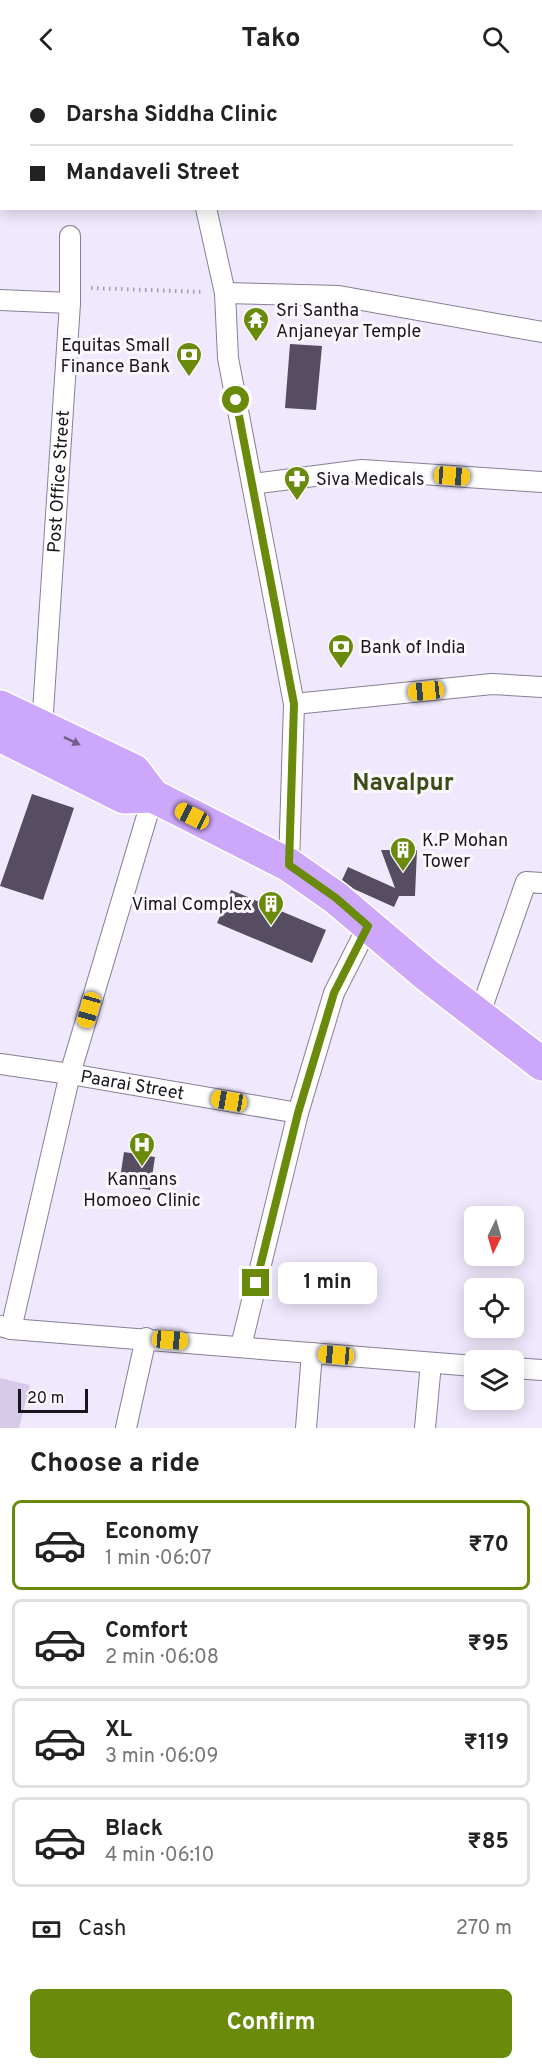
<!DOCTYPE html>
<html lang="en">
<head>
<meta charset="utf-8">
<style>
	:root { --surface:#fff; --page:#f6f6f6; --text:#222; --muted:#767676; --line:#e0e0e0; --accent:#698a0b }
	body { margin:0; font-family:Overpass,sans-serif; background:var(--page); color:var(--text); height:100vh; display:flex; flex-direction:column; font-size:22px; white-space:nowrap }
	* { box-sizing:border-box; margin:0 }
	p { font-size:20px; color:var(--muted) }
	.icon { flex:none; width:33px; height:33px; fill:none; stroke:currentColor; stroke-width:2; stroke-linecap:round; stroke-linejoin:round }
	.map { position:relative; height:1350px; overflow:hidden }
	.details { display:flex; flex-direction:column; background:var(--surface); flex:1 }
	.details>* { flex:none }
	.top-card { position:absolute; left:0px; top:0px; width:543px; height:132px; box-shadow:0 3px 15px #0003; display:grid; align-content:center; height:132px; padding:0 30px; background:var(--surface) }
	.needle { width:39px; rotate:185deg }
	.buttons { position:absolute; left:464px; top:1128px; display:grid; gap:12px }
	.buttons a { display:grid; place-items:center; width:60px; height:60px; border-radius:9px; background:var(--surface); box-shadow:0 3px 15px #0003; font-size:30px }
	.scale { position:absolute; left:18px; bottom:15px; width:70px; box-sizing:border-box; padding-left:6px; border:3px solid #19151d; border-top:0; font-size:16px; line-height:21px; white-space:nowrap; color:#19151d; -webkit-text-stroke:4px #faf8fd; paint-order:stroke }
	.end { position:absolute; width:27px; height:27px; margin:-14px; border:8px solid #698a0b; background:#fff; box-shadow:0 0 0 3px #fff }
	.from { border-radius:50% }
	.bubble { position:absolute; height:42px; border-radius:9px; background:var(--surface); box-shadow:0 3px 15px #0003; font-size:20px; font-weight:700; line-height:42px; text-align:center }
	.car { position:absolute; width:18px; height:36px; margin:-18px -9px; border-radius:8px; box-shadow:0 0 4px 2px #0007; background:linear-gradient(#f5c518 24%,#345 0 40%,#f5c518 0 76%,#345 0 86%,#f5c518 0) }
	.top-card b { display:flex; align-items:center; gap:21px; height:57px; font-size:22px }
	.top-card b+b { border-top:2px solid var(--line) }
	.top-card i { width:15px; height:15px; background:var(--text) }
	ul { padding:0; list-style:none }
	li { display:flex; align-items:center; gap:18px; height:90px; margin:0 12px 9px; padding:0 18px; border:3px solid var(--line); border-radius:9px }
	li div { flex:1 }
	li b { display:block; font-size:22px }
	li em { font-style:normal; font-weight:700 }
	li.selected { border-color:var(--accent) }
	li>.icon { width:54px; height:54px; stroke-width:1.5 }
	h2 { padding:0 30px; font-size:27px; line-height:72px }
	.pay { display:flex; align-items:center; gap:15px; height:66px; padding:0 30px; font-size:22px }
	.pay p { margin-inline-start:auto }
	.action { display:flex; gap:12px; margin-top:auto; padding:12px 30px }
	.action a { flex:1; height:69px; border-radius:9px; background:var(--accent); color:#fff; font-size:24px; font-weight:700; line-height:69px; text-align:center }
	header { display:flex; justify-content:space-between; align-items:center; height:78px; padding:0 30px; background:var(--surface); font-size:27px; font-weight:700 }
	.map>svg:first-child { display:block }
	.green { fill:#d7cae9 }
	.building { fill:#564d62 }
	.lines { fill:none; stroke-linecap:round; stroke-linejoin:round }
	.street-casing { stroke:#887f95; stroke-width:22 }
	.highway-casing { stroke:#fff; stroke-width:36 }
	.path { stroke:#a39dac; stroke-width:4; stroke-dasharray:1.5 4.5; stroke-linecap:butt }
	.street { stroke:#fff; stroke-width:20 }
	.highway { stroke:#cda8fa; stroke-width:33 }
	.oneway { fill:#735e8c }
	.route { stroke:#698a0b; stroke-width:8 }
	.labels { text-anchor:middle; stroke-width:6; stroke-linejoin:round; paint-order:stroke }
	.poi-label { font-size:18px; fill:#19151d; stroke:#faf8fd; text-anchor:start }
	.street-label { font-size:18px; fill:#19151d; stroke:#faf8fd }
	.district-label { font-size:24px; font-weight:bold; fill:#3b4c16; stroke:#faf8fd }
</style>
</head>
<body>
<header><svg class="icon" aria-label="back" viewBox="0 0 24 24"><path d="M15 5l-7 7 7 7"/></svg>Tako<svg class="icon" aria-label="search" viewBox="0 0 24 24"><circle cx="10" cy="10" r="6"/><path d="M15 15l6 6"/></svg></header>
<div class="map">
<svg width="542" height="1350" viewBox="0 0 542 1350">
	<rect width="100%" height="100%" fill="#f0e8fc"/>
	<path class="green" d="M0,1300L30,1307L19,1350H0Z"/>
	<path class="building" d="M290,266L322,268L316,332L285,330Z
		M32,716L74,730L43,822L0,808Z
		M381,772H417L415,818H399L394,829L354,811L342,802L348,789L395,810Z
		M231,812L326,852L312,885L217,845Z
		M124,1074L155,1079L150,1112L119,1107Z"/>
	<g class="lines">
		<defs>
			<g id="street">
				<path d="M169,0V2"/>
				<path d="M206,130L225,215L228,280L294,626L289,787"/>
				<path d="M225,215L339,218L542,254"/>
				<path d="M0,222L70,225"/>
				<path d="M252,406L362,392L542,404"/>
				<path d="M294,626L492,606L542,609"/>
				<path id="s1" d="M42,649L70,225V158"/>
				<path d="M479,938L526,804L542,805"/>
				<path id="s2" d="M0,986L70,996L298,1035"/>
				<path d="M0,1248L11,1251L474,1288"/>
				<path d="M11,1251L70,996L153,718"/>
				<path d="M241,1268L298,1035L334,915L368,848"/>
				<path d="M513,1290L542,1292"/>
				<path d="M126,1350L146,1260"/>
				<path d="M306,1350L312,1275"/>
				<path d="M425,1350L431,1285"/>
			</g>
			<path id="highway" d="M0,629L134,693L153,718L289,787L336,820L428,898L542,986
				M0,657L124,719L153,718"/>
		</defs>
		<use href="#street" class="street-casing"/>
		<use href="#highway" class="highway-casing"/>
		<path class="path" d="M91,210L204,214"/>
		<use href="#street" class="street"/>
		<use href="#highway" class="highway"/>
	</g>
	<defs><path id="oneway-solid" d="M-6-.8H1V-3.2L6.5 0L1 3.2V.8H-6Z" transform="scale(1.5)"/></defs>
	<use class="oneway" href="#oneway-solid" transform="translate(72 663) rotate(26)"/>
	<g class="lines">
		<path class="route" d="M236,322L294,626L289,787L336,820L368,848L334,915L298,1035L256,1205"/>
	</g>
	<defs>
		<symbol id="temple-pin" viewBox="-11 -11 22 30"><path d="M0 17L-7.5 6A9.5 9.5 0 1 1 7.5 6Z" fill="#698a0b" stroke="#faf8fd"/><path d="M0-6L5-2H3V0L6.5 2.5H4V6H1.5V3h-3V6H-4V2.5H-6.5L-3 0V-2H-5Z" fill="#fff"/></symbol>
		<symbol id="bank-pin" viewBox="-11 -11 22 30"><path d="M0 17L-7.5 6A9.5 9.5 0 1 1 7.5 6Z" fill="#698a0b" stroke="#faf8fd"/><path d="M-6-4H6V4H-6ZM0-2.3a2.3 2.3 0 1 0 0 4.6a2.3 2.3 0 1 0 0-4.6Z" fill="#fff"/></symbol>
		<symbol id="pharmacy-pin" viewBox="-11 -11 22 30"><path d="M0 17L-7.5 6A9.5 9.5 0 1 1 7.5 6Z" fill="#698a0b" stroke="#faf8fd"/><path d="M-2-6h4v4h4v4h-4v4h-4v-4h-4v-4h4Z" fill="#fff"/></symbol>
		<symbol id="building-pin" viewBox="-11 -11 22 30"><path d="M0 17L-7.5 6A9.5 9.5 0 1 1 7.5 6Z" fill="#698a0b" stroke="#faf8fd"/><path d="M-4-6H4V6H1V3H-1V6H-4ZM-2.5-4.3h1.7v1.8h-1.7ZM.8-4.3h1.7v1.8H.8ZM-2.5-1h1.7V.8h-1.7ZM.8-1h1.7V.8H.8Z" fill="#fff"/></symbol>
		<symbol id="hospital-pin" viewBox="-11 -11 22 30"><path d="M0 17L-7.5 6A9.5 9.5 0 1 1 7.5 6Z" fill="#698a0b" stroke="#faf8fd"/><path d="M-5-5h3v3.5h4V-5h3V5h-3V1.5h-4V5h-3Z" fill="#fff"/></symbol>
	</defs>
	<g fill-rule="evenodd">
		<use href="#temple-pin" x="241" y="227" width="30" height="40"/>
		<use href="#bank-pin" x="174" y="262" width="30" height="40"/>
		<use href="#pharmacy-pin" x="282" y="386" width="30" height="40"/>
		<use href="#bank-pin" x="326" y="554" width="30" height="40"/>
		<use href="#building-pin" x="388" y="757" width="30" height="40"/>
		<use href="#building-pin" x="256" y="811" width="30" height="40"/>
		<use href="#hospital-pin" x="127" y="1052" width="30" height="40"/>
	</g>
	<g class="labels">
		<g class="poi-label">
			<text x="276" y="238">Sri Santha<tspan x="276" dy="21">Anjaneyar Temple</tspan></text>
			<text x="170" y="273" text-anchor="end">Equitas Small<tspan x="170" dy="21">Finance Bank</tspan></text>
			<text x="316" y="407">Siva Medicals</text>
			<text x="360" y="575">Bank of India</text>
			<text x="422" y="768">K.P Mohan<tspan x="422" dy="21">Tower</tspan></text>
			<text x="252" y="832" text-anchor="end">Vimal Complex</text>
			<text x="142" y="1107" text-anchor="middle">Kannans<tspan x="142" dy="21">Homoeo Clinic</tspan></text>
		</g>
		<g class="street-label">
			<text dy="6" stroke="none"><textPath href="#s1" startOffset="246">Post Office Street</textPath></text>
			<text dy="6" stroke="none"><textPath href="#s2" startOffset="134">Paarai Street</textPath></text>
		</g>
		<g class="district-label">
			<text x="403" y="712">Navalpur</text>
		</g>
	</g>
</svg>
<div class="buttons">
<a><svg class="needle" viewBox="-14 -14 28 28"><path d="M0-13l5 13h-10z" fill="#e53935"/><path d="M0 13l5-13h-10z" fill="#767676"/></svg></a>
<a><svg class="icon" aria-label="locate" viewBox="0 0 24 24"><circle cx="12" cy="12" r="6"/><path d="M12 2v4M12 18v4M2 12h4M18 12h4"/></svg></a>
<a><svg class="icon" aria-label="layers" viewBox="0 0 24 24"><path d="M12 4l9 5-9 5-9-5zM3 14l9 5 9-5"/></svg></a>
</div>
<div class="scale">20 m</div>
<i class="end from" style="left:236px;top:322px"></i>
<i class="end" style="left:256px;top:1205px"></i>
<div class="bubble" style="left:278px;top:1184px;width:99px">1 min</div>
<i class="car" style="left:452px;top:398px;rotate:94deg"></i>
<i class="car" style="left:426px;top:613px;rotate:264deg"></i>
<i class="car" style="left:192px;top:738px;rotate:297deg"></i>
<i class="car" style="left:89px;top:932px;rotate:196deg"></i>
<i class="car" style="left:229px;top:1023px;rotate:280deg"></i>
<i class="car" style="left:170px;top:1262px;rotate:95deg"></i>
<i class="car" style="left:336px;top:1277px;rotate:275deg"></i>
<div class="top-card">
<b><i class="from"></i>Darsha Siddha Clinic</b>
<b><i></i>Mandaveli Street</b>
</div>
</div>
<section class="details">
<h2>Choose a ride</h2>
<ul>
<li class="selected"><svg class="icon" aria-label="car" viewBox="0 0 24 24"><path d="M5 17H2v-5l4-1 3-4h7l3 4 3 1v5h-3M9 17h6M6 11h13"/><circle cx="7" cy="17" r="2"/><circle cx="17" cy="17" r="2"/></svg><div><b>Economy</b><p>1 min · 06:07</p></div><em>₹70</em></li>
<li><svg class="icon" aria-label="car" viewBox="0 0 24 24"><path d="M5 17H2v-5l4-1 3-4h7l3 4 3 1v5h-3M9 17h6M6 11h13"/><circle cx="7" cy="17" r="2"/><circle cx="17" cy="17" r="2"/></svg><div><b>Comfort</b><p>2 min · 06:08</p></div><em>₹95</em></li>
<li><svg class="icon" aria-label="car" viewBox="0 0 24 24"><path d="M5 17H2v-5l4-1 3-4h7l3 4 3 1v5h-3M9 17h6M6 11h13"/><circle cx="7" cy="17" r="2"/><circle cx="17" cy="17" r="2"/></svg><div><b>XL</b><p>3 min · 06:09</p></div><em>₹119</em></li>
<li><svg class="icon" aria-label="car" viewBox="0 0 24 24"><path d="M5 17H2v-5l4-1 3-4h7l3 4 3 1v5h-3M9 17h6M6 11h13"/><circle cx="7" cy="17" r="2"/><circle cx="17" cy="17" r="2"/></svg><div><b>Black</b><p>4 min · 06:10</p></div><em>₹85</em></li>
</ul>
<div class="pay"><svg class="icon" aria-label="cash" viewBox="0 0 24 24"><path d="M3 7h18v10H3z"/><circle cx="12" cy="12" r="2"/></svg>Cash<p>270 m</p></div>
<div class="action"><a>Confirm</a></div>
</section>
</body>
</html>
